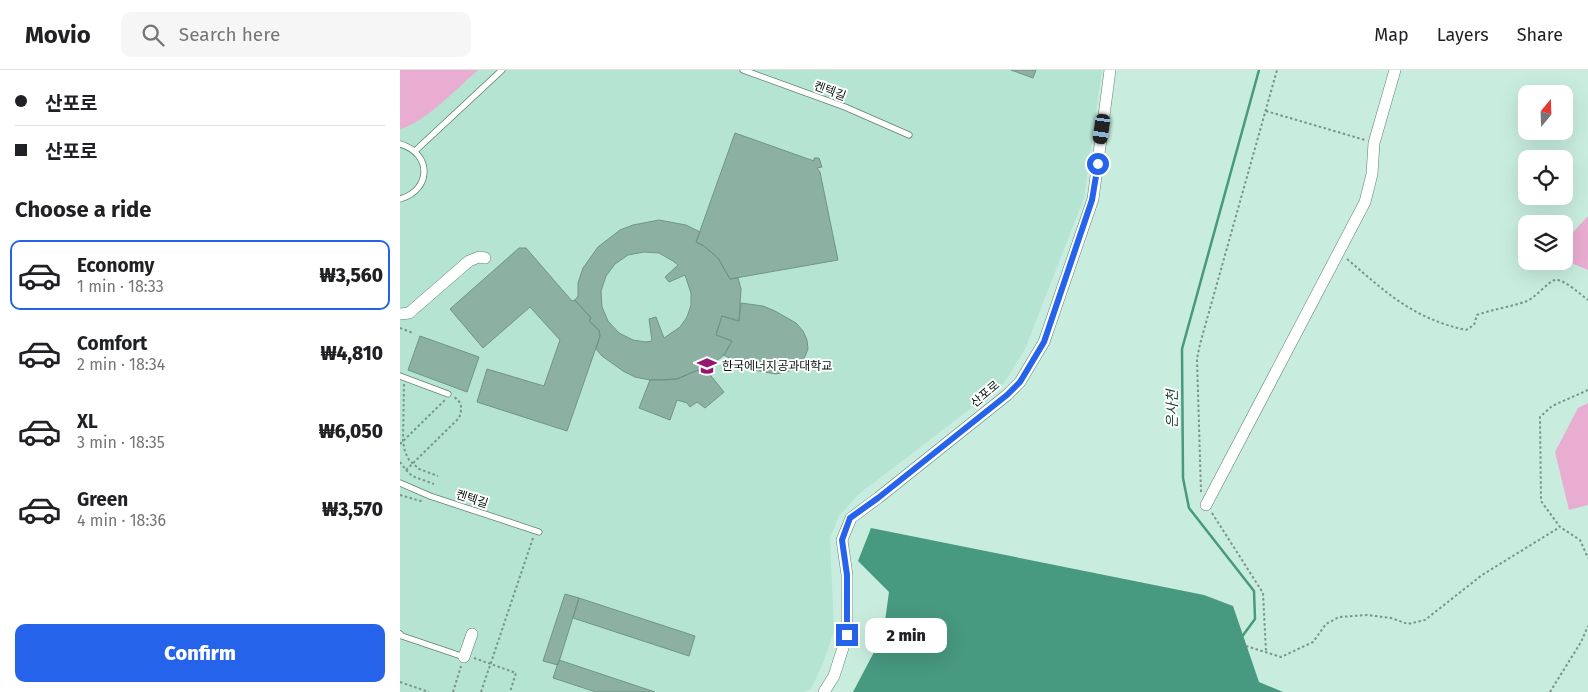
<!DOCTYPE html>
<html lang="en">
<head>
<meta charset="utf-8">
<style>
	:root { --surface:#fff; --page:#f6f6f6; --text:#202124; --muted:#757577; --line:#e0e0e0; --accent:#2563eb }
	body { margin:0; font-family:"Fira Sans","Noto Sans KR",sans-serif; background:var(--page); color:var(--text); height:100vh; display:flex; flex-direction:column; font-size:19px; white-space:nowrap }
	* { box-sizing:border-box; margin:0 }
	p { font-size:16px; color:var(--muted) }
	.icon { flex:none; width:28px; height:28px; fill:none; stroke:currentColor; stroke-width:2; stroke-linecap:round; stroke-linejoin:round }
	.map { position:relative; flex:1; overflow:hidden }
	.side { display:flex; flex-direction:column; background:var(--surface); width:400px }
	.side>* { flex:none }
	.top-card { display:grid; align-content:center; height:110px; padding:0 15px; background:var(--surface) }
	.needle { width:32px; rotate:19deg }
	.controls { position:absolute; left:1118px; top:15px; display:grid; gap:10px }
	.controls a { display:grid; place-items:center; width:55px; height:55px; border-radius:10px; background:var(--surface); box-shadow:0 5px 20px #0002; font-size:25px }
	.end { position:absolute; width:22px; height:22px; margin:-11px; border:6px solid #2563eb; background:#fff; box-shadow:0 0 0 2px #fff }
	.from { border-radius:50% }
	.bubble { position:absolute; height:35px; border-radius:10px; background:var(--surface); box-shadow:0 5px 20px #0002; font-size:16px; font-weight:800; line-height:35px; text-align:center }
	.car { position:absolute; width:15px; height:30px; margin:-15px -8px; border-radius:6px; box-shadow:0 0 4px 1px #0007; background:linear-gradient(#222 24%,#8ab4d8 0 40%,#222 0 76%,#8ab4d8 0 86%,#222 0) }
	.top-card b { display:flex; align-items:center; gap:18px; height:48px; font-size:19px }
	.top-card b+b { border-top:1px solid var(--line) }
	.top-card i { width:12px; height:12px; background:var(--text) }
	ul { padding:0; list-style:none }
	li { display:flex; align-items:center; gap:15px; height:70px; margin:0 10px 8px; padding:0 5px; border:2px solid transparent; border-radius:10px }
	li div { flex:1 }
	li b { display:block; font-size:19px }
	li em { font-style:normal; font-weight:800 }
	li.current { border-color:var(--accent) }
	li>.icon { width:45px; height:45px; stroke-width:1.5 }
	h2 { padding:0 15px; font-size:22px; line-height:60px }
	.button { display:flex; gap:10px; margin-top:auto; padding:10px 15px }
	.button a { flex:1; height:58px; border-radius:10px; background:var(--accent); color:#fff; font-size:20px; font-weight:800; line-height:58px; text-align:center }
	header { display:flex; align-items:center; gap:30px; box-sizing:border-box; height:70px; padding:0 25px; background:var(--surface); border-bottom:1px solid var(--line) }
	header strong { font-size:24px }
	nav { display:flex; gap:28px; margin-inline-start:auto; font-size:18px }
	.search { width:350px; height:45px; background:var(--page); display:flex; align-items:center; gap:12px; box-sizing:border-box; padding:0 18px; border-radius:10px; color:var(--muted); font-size:19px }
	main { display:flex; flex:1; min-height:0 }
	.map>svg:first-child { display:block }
	.built { fill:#b5e4d2 }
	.green { fill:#e9add2 }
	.water { fill:#47997f }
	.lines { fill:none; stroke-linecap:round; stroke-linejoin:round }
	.stream { stroke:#47997f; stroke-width:2.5 }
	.building { fill:#8cb0a2; stroke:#719487; fill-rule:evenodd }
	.lane-casing { stroke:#5e8174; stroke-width:7 }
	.street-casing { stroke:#5e8174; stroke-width:12 }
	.path { stroke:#79958a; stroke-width:2; stroke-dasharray:2.5 2.5; stroke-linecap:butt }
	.lane { stroke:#fff; stroke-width:5.5 }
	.street { stroke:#fff; stroke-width:11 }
	.route { stroke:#2563eb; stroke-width:6 }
	.labels { text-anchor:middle; stroke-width:4; stroke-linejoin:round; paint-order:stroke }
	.street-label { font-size:12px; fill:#05120d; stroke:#fff }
	.poi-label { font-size:12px; fill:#05120d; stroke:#fff; text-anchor:start }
	.water-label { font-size:14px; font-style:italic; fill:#1d4236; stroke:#fff }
</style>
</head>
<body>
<header>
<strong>Movio</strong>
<div class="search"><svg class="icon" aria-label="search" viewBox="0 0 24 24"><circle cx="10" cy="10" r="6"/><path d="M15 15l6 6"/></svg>Search here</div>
<nav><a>Map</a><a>Layers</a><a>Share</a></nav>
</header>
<main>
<section class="side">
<div class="top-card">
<b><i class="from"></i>산포로</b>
<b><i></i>산포로</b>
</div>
<h2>Choose a ride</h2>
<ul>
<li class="current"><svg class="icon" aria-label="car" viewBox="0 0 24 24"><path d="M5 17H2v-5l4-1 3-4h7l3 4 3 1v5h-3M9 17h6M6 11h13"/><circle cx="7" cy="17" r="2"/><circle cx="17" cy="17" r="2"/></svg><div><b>Economy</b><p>1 min · 18:33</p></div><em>₩3,560</em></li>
<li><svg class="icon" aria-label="car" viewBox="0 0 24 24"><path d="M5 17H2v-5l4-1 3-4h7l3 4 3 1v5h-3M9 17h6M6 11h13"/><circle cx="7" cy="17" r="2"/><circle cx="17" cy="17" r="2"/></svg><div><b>Comfort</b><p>2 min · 18:34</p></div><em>₩4,810</em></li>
<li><svg class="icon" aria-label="car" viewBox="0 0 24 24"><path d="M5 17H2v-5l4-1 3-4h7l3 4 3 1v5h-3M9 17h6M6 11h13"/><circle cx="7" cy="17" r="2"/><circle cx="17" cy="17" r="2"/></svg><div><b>XL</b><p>3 min · 18:35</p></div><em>₩6,050</em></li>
<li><svg class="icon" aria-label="car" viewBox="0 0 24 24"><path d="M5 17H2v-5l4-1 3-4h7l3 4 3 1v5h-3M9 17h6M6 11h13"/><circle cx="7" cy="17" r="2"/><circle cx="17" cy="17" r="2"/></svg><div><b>Green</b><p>4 min · 18:36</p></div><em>₩3,570</em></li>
</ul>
<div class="button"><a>Confirm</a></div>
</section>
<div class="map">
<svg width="1188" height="622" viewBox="0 0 1188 622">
	<rect width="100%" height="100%" fill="#c8eddf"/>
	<path class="built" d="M0,0H702L684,128L625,279L604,313L459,424L439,446L430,468L434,561L423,593L411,619L404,622H0Z"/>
	<path class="green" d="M0,0H78C58,17 25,53 0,59Z
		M1188,146V200L1164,190V172Z
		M1188,333V435L1169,440L1155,382L1178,338Z"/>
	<path class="water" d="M471,458L804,525L833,536L859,612L883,622H453L483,565L489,522L458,491Z"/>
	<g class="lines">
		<path class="stream" d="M841,568L855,549L854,521L789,438L783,408L782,279L859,0"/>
	</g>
	<path class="building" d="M611,0H636L633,8Z
		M335,63L414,91V88H419L422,97L417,98L420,102L438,190L330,209L318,188L304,176L296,172Z
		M259,150L286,155L300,162L296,172L304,176L318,188L330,209L338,208L341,219L339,251L322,246L316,265L332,271L324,285L301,303L298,300L277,309L265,310H250L235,307L223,301L202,286L196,279L200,266L199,260L189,251L191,248L175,230L178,226V213L183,198L198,177L220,160L233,155ZM244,182L259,183L273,191L278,195L265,207L269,212L285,205L291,223V235L287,247L280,257L264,268L256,247L249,249L252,271L246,272L233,270L219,263L208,251L202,237L201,221L206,206L215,194L228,185Z
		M119,178H126L172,231L175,230L191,248L189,251L199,260L200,266L167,361L77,332L87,299L144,316L160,270L130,237L83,278L50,239Z
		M341,233L363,236L375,241L396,253L403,261L407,270L408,279L404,289L399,295L389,301L376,304L364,302L349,299L324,285L332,271L316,265L322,246L339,251Z
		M20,266L79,287L67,322L8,300Z
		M298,300L301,305L307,301L324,322L305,338L297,332L290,337L287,333L277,330L270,350L239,338L250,310L277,309Z
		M165,524L179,528L158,595L143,591Z
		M179,528L295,566L289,586L173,548Z
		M159,590L255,622H196L153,608Z"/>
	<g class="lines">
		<defs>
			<path id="lane" d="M343,0L445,37L509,65
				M0,74C32,83 32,120 0,129
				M15,81L102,0
				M0,306L48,324
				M0,413L30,426L139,462
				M0,564L2,566L64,587"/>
			<path id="street" d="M0,244L9,243L69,191L79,187L85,188
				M806,435L965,132L972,104L974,73L995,0
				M64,587L72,564
				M424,622L434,606L447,565V505L442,470L451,448L478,428L607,325L620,312L644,272L693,129L710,0"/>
		</defs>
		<use href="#lane" class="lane-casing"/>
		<use href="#street" class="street-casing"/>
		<path class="path" d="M866,41L965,70
			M947,189C987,223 1012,248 1066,260L1074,255L1077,245C1093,239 1111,237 1127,231C1136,227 1149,211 1155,210C1163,208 1181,225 1188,230
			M0,258L13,263
			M4,314L3,371L5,382L9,390L19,399L38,406
			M1188,320L1152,336L1140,347L1141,431L1160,457L1180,470L1188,488
			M0,374L45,330
			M0,392L6,400L59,348C62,339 63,333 54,327
			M6,400L12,406L34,414
			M801,422L797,289L800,274L877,0
			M0,425L24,432
			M812,443L863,523L866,582
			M846,576L881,587L913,572L926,554L939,547L967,545L991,548L1008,554L1025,550L1082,505L1160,457
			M74,588L116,603L110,622
			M0,612L29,622
			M53,622L61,596
			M81,622L133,468
			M1150,622L1181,572L1188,556"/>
		<use href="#lane" class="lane"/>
		<use href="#street" class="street"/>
	</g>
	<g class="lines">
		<path class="route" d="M447,565V505L442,470L450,448L478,428L607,325L620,312L644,272L692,130L698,94"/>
	</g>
	<defs>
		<symbol id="university-bare" viewBox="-9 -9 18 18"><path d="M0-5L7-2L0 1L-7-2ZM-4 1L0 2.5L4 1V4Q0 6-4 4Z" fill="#931772" stroke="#fff" stroke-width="2.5" paint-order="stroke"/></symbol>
	</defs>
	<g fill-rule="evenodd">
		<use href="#university-bare" x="293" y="282" width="28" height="28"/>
	</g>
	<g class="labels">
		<g class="street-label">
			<text transform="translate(430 21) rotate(20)" y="4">켄텍길</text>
			<text transform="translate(585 324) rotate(-40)" y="4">산포로</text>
			<text transform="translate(72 429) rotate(18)" y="4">켄텍길</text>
		</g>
		<g class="poi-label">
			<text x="322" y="300">한국에너지공과대학교</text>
		</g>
		<g class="water-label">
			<text transform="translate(772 339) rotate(-90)" y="5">은사천</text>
		</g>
	</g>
</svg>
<div class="controls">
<a><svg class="needle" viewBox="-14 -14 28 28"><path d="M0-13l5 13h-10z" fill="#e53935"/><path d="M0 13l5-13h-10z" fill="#757577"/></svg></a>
<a><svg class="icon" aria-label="locate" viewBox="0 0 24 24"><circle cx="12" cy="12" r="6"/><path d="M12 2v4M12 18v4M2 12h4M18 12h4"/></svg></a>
<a><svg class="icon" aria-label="layers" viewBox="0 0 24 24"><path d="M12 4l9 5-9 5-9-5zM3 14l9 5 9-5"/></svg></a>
</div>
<i class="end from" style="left:698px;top:94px"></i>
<i class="end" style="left:447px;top:565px"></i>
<div class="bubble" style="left:465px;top:548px;width:82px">2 min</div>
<i class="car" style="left:702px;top:59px;rotate:188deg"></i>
</div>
</main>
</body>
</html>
